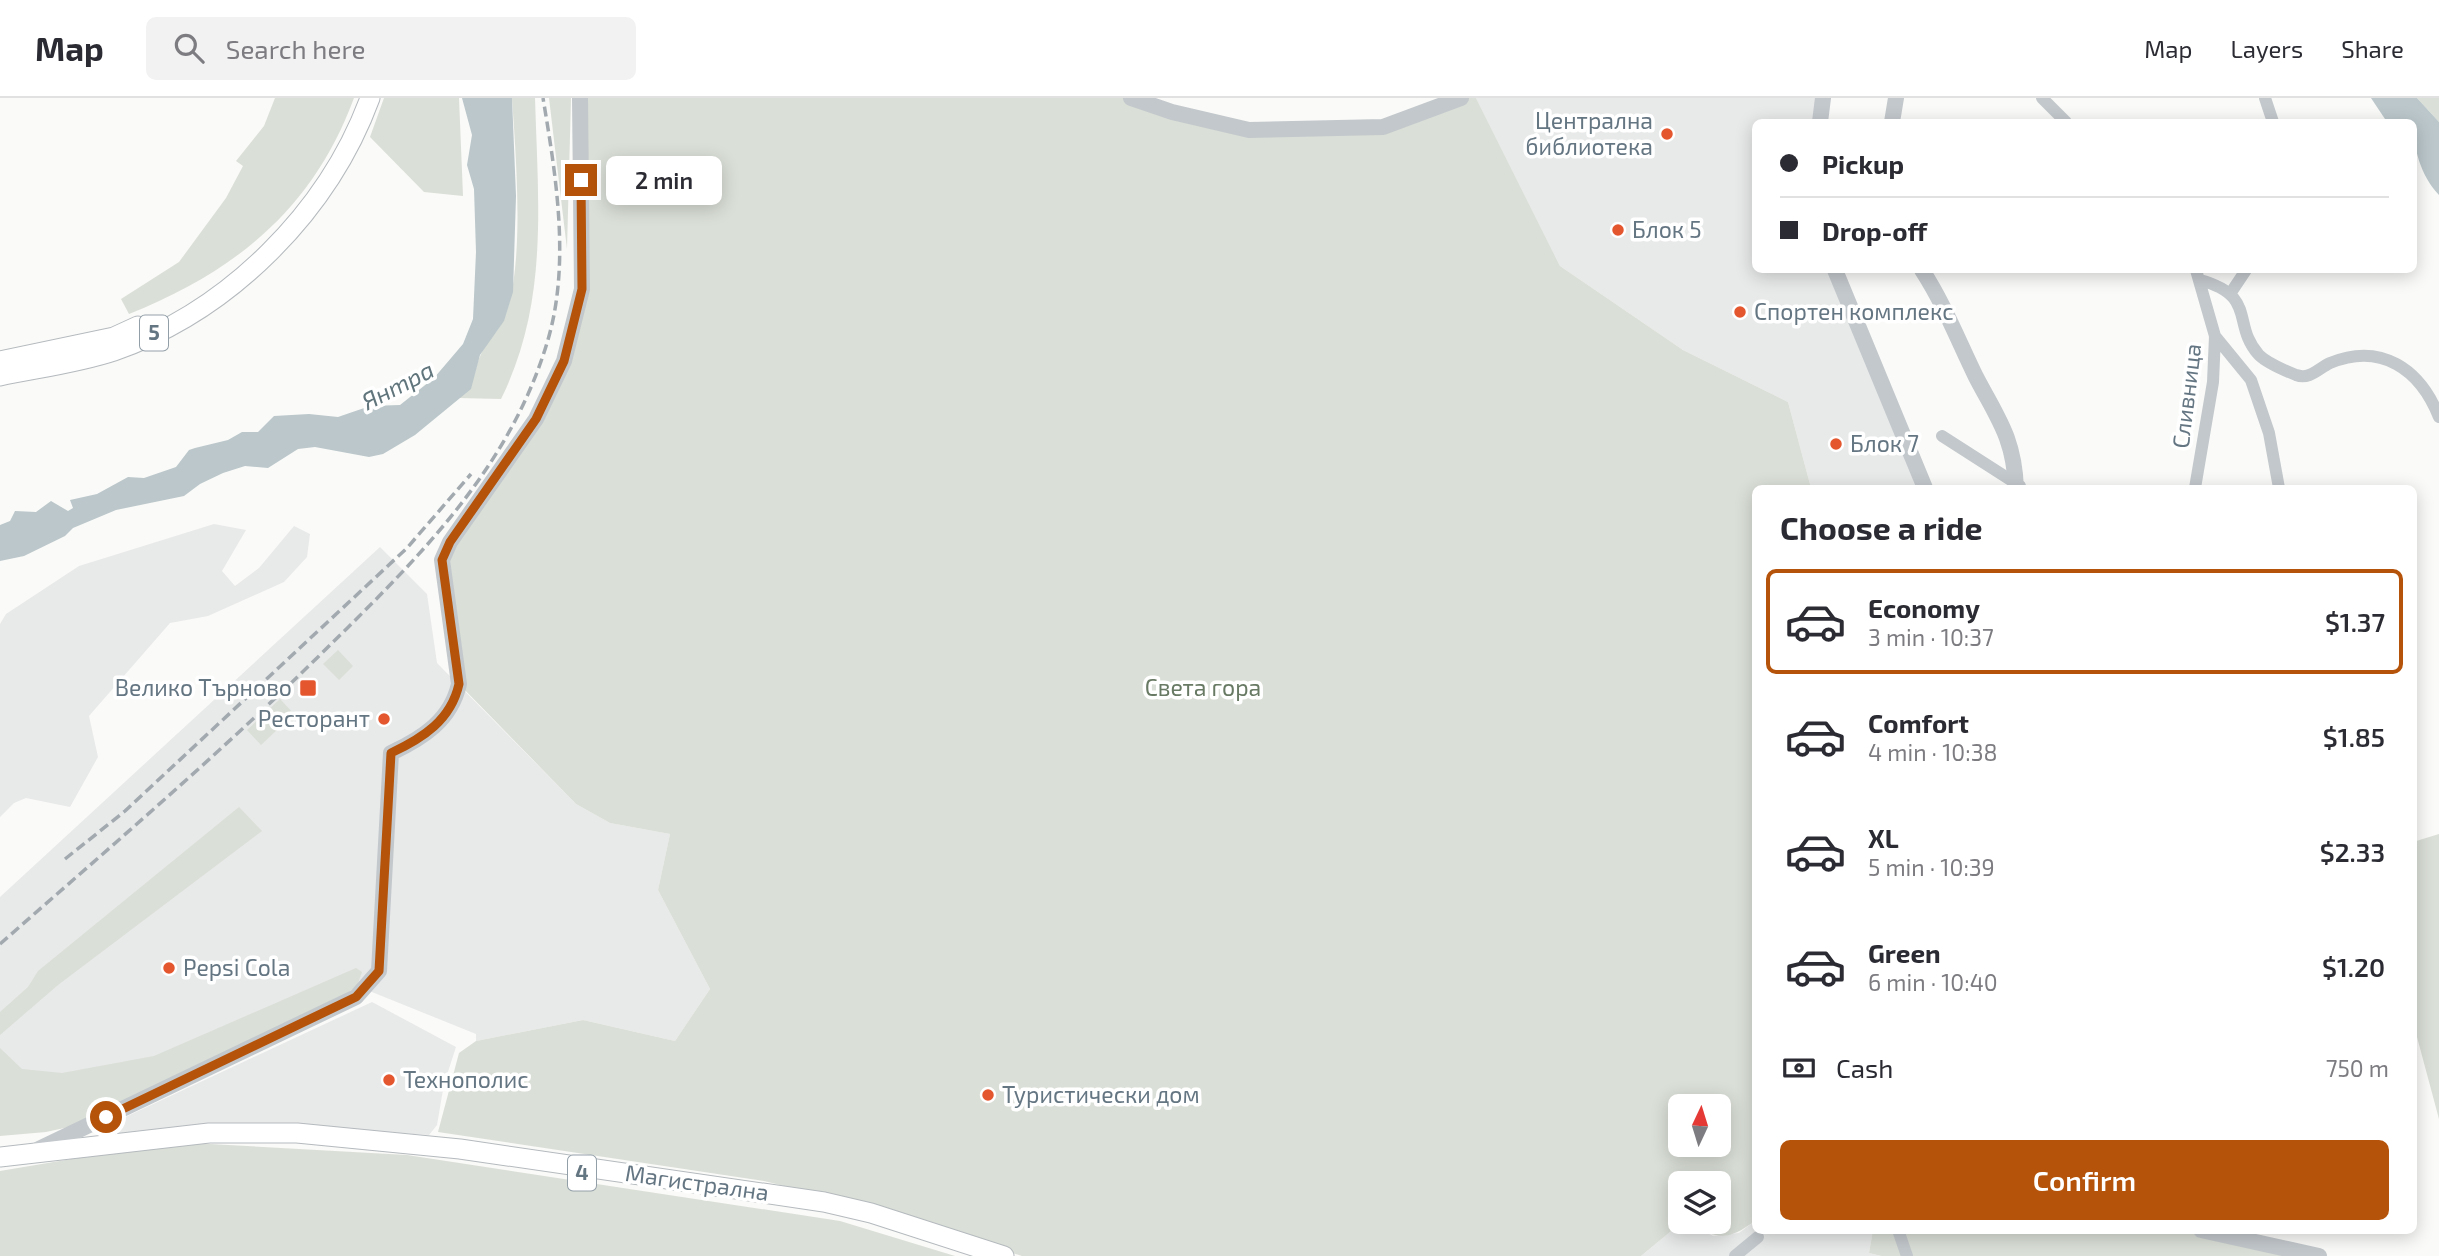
<!DOCTYPE html>
<html lang="en">
<head>
<meta charset="utf-8">
<style>
	:root { --surface:#fff; --page:#f2f2f3; --text:#2b2b33; --muted:#7c7c81; --line:#e1e1e2; --accent:#b45309 }
	body { margin:0; font-family:"Exo 2",sans-serif; background:var(--page); color:var(--text); height:100vh; display:flex; flex-direction:column; font-size:26px; white-space:nowrap }
	* { box-sizing:border-box; margin:0 }
	p { font-size:23px; color:var(--muted) }
	.icon { flex:none; width:38px; height:38px; fill:none; stroke:currentColor; stroke-width:2; stroke-linecap:round; stroke-linejoin:round }
	.map { position:relative; flex:1; overflow:hidden }
	.drawer { position:absolute; left:1752px; top:387px; width:665px; height:749px; display:flex; flex-direction:column; background:var(--surface); border-radius:10px; box-shadow:0 4px 18px #0003 }
	.drawer>* { flex:none }
	.guide { position:absolute; left:1752px; top:21px; width:665px; height:154px; border-radius:10px; box-shadow:0 4px 18px #0003; display:grid; align-content:center; height:154px; padding:0 28px; background:var(--surface) }
	.needle { width:46px; rotate:4deg }
	.buttons { position:absolute; left:1668px; top:996px; display:grid; gap:14px }
	.buttons a { display:grid; place-items:center; width:63px; height:63px; border-radius:10px; background:var(--surface); box-shadow:0 4px 18px #0003; font-size:35px }
	.end { position:absolute; width:32px; height:32px; margin:-16px; border:9px solid #b45309; background:#fff; box-shadow:0 0 0 4px #fff }
	.from { border-radius:50% }
	.bubble { position:absolute; height:49px; border-radius:10px; background:var(--surface); box-shadow:0 4px 18px #0003; font-size:23px; font-weight:600; line-height:49px; text-align:center }
	.guide b { display:flex; align-items:center; gap:24px; height:66px; font-size:26px }
	.guide b+b { border-top:2px solid var(--line) }
	.guide i { width:18px; height:18px; background:var(--text) }
	ul { padding:0; list-style:none }
	li { display:flex; align-items:center; gap:21px; height:105px; margin:0 14px 10px; padding:0 14px; border:4px solid transparent; border-radius:10px }
	li div { flex:1 }
	li b { display:block; font-size:26px }
	li em { font-style:normal; font-weight:600 }
	li.on { border-color:var(--accent) }
	li>.icon { width:63px; height:63px; stroke-width:1.5 }
	h2 { padding:0 28px; font-size:32px; line-height:84px }
	.pay { display:flex; align-items:center; gap:18px; height:77px; padding:0 28px; font-size:26px }
	.pay p { margin-inline-start:auto }
	.primary-button { display:flex; gap:14px; margin-top:auto; padding:14px 28px }
	.primary-button a { flex:1; height:80px; border-radius:10px; background:var(--accent); color:#fff; font-size:28px; font-weight:600; line-height:80px; text-align:center }
	header { display:flex; align-items:center; gap:42px; box-sizing:border-box; height:98px; padding:0 35px; background:var(--surface); border-bottom:2px solid var(--line) }
	header strong { font-size:33px }
	nav { display:flex; gap:38px; margin-inline-start:auto; font-size:24px }
	.search { width:490px; height:63px; background:var(--page); display:flex; align-items:center; gap:18px; box-sizing:border-box; padding:0 24px; border-radius:10px; color:var(--muted); font-size:26px }
	.map>svg:first-child { display:block }
	.built { fill:#e8e9e9 }
	.green { fill:#dadfd7; fill-rule:evenodd }
	.water { fill:#bbc7cb }
	.lines { fill:none; stroke-linecap:round; stroke-linejoin:round }
	.primary-casing { stroke:#b5babe; stroke-width:21 }
	.minor { stroke:#c3c8cc; stroke-width:12 }
	.tertiary { stroke:#c3c8cc; stroke-width:16 }
	.primary { stroke:#fff; stroke-width:19 }
	.rail { stroke:#a2aab0; stroke-width:3.5; stroke-dasharray:10 5; stroke-linecap:butt }
	.route { stroke:#b45309; stroke-width:9 }
	.poi-dot { fill:#e4572e; stroke:#fff; stroke-width:2.5 }
	.labels { text-anchor:middle; stroke-width:7; stroke-linejoin:round; paint-order:stroke }
	.shield { fill:#fff; stroke:#939fa8; stroke-width:2 }
	.shield-label { font-size:21px; font-weight:bold; fill:#657683 }
	.poi-label { font-size:23px; fill:#657683; stroke:#fff; text-anchor:start }
	.street-label { font-size:23px; fill:#657683; stroke:#fff }
	.park-label { font-size:23px; fill:#687a64; stroke:#fff }
	.water-label { font-size:24px; font-style:italic; fill:#60757c; stroke:#fff }
</style>
</head>
<body>
<header>
<strong>Map</strong>
<div class="search"><svg class="icon" aria-label="search" viewBox="0 0 24 24"><circle cx="10" cy="10" r="6"/><path d="M15 15l6 6"/></svg>Search here</div>
<nav><a>Map</a><a>Layers</a><a>Share</a></nav>
</header>
<div class="map">
<svg width="2439" height="1158" viewBox="0 0 2439 1158">
	<rect width="100%" height="100%" fill="#fafaf8"/>
	<path class="built" d="M1476,0H1823L1820,24H1755V172H1835L1925,390H1811L1788,304L1683,252L1560,168Z
		M214,426L246,432L222,473L235,488L259,470L294,428L310,436L307,459L284,484L208,518L170,525L89,618L98,659L70,709L26,700L14,705L0,719V526L6,516L79,468Z
		M380,449L427,496L437,565L576,706L610,725L670,736L658,792L710,891L675,943L583,922L476,943V936L357,888L148,970L0,992V799Z
		M372,904L456,949L444,986L437,1027L429,1037L306,1029H171L114,1040L98,1038L100,1032L119,1022Z
		M1755,1123V1132H1873L1869,1155L1881,1158H1641L1682,1124H1688L1713,1138L1739,1135Z"/>
	<path class="green" d="M275,0H354C313,111 236,173 129,216L121,201L179,164L226,100L243,68L236,63L264,28Z
		M384,0H459L463,98L424,94L370,39Z
		M512,0H535C538,105 549,204 501,301L459,300C478,284 472,274 482,254C488,241 501,231 505,218C525,165 516,59 512,0Z
		M549,0H571L567,151Z
		M580,0H1131L1249,32L1383,29L1461,0H1476L1560,168L1683,252L1788,304L1811,390H1755V1123C1726,1144 1717,1141 1688,1124H1718V1085H1680L1682,1124L1641,1158H1022L857,1106L764,1083L438,1034L459,955L476,943L583,922L675,943L710,891L658,792L670,736L610,725L576,706L459,586L442,462L536,321L582,191ZM1680,1008H1718V1046H1680Z
		M2417,0H2439V24Z
		M338,552L353,568L339,582L323,566Z
		M280,601L294,616L261,647L247,632Z
		M239,709L262,733L58,887L0,937V914L28,889L38,873Z
		M2439,736V1021L2417,939L2413,908V744Z
		M356,870L362,874L357,888L343,898L87,1025L46,1034L0,1038V950L22,971L62,975L154,958Z
		M173,1044L407,1057L840,1123L955,1158H0V1073Z
		M1873,1132H2201L2319,1158H1881L1869,1155Z"/>
	<path class="water" d="M462,0H512L516,98L513,194L504,223L480,257L471,291L415,337L383,356L369,359L315,349L298,351L268,370L245,368L223,375L200,386L184,398L116,412L73,430L65,438L24,458L0,463V427L10,423L15,413L36,414L51,403L68,413L73,410L70,402L97,396L128,379L144,380L176,369L189,352L195,350L228,342L242,334H258L274,318L309,316L338,319L370,308L400,307L434,280L463,246L473,221L476,154L474,91L467,67L472,37Z
		M2371,0H2417L2439,24V97C2421,78 2413,50 2413,24H2387Z"/>
	<g class="lines">
		<defs>
			<path id="primary" d="M0,263L114,239L138,228
				M0,278C38,270 78,265 114,253C229,213 328,114 370,0
				M0,1059L209,1035H297L460,1051L824,1104L871,1115L1004,1158"/>
		</defs>
		<use href="#primary" class="primary-casing"/>
		<path class="minor" d="M2042,0L2066,24
			M2265,0L2273,24
			M2200,182C2258,198 2231,226 2259,257C2267,265 2286,273 2296,277C2310,282 2319,270 2330,265C2381,244 2420,271 2439,319
			M2230,196L2246,172
			M2215,238L2251,282L2269,335L2279,390
			M1942,338L2020,388
			M2195,390L2213,284L2215,238L2196,172
			M1898,1132L1907,1158
			M1735,1158L1758,1139"/>
		<path class="tertiary" d="M1131,0L1172,14L1249,32L1383,29L1461,0
			M1820,24L1823,0
			M1892,24L1896,0
			M1835,172L1925,390
			M1922,172C1944,206 1958,242 1976,279C1998,321 2014,340 2016,390
			M39,1051L356,899L379,873L391,655C423,640 451,622 459,586L442,462L450,444L536,321L564,263L582,191L580,0
			M2201,1132L2319,1158"/>
		<use href="#primary" class="primary"/>
		<path class="rail" d="M65,761L125,713L407,450L471,376
			M0,846C108,751 217,658 319,558C412,466 508,375 547,245C571,167 556,78 543,0"/>
	</g>
	<g class="lines">
		<path class="route" d="M106,1019L356,899L379,873L391,655C423,640 451,622 459,586L442,462L450,444L536,321L564,263L582,191L581,82"/>
	</g>
	<g class="poi-dot">
		<circle cx="1667" cy="36" r="7"/>
		<circle cx="1618" cy="132" r="7"/>
		<circle cx="1740" cy="214" r="7"/>
		<circle cx="1836" cy="346" r="7"/>
		<rect x="299" y="581" width="18" height="18" rx="3.5"/>
		<circle cx="384" cy="621" r="7"/>
		<circle cx="169" cy="870" r="7"/>
		<circle cx="389" cy="982" r="7"/>
		<circle cx="988" cy="997" r="7"/>
	</g>
	<g class="labels">
		<g class="shield">
			<rect x="140" y="217.5" width="28" height="35" rx="5"/>
			<rect x="568" y="1057.5" width="28" height="35" rx="5"/>
		</g>
		<g class="shield-label">
			<text x="154" y="242">5</text>
			<text x="582" y="1082">4</text>
		</g>
		<g class="poi-label">
			<text x="1653" y="31" text-anchor="end">Централна<tspan x="1653" dy="26">библиотека</tspan></text>
			<text x="1632" y="140">Блок 5</text>
			<text x="1754" y="222">Спортен комплекс</text>
			<text x="1850" y="354">Блок 7</text>
			<text x="292" y="598" text-anchor="end">Велико Търново</text>
			<text x="370" y="629" text-anchor="end">Ресторант</text>
			<text x="183" y="878">Pepsi Cola</text>
			<text x="403" y="990">Технополис</text>
			<text x="1002" y="1005">Туристически дом</text>
		</g>
		<g class="street-label">
			<text transform="translate(2187 298) rotate(-83)" y="8">Сливница</text>
			<text transform="translate(697 1085) rotate(8)" y="8">Магистрална</text>
		</g>
		<g class="park-label">
			<text x="1203" y="598">Света гора</text>
		</g>
		<g class="water-label">
			<text transform="translate(398 288) rotate(-27)" y="8">Янтра</text>
		</g>
	</g>
</svg>
<div class="buttons">
<a><svg class="needle" viewBox="-14 -14 28 28"><path d="M0-13l5 13h-10z" fill="#e53935"/><path d="M0 13l5-13h-10z" fill="#7c7c81"/></svg></a>
<a><svg class="icon" aria-label="layers" viewBox="0 0 24 24"><path d="M12 4l9 5-9 5-9-5zM3 14l9 5 9-5"/></svg></a>
</div>
<i class="end from" style="left:106px;top:1019px"></i>
<i class="end" style="left:581px;top:82px"></i>
<div class="bubble" style="left:606px;top:58px;width:116px">2 min</div>
<div class="guide">
<b><i class="from"></i>Pickup</b>
<b><i></i>Drop-off</b>
</div>
<section class="drawer">
<h2>Choose a ride</h2>
<ul>
<li class="on"><svg class="icon" aria-label="car" viewBox="0 0 24 24"><path d="M5 17H2v-5l4-1 3-4h7l3 4 3 1v5h-3M9 17h6M6 11h13"/><circle cx="7" cy="17" r="2"/><circle cx="17" cy="17" r="2"/></svg><div><b>Economy</b><p>3 min · 10:37</p></div><em>$1.37</em></li>
<li><svg class="icon" aria-label="car" viewBox="0 0 24 24"><path d="M5 17H2v-5l4-1 3-4h7l3 4 3 1v5h-3M9 17h6M6 11h13"/><circle cx="7" cy="17" r="2"/><circle cx="17" cy="17" r="2"/></svg><div><b>Comfort</b><p>4 min · 10:38</p></div><em>$1.85</em></li>
<li><svg class="icon" aria-label="car" viewBox="0 0 24 24"><path d="M5 17H2v-5l4-1 3-4h7l3 4 3 1v5h-3M9 17h6M6 11h13"/><circle cx="7" cy="17" r="2"/><circle cx="17" cy="17" r="2"/></svg><div><b>XL</b><p>5 min · 10:39</p></div><em>$2.33</em></li>
<li><svg class="icon" aria-label="car" viewBox="0 0 24 24"><path d="M5 17H2v-5l4-1 3-4h7l3 4 3 1v5h-3M9 17h6M6 11h13"/><circle cx="7" cy="17" r="2"/><circle cx="17" cy="17" r="2"/></svg><div><b>Green</b><p>6 min · 10:40</p></div><em>$1.20</em></li>
</ul>
<div class="pay"><svg class="icon" aria-label="cash" viewBox="0 0 24 24"><path d="M3 7h18v10H3z"/><circle cx="12" cy="12" r="2"/></svg>Cash<p>750 m</p></div>
<div class="primary-button"><a>Confirm</a></div>
</section>
</div>
</body>
</html>
